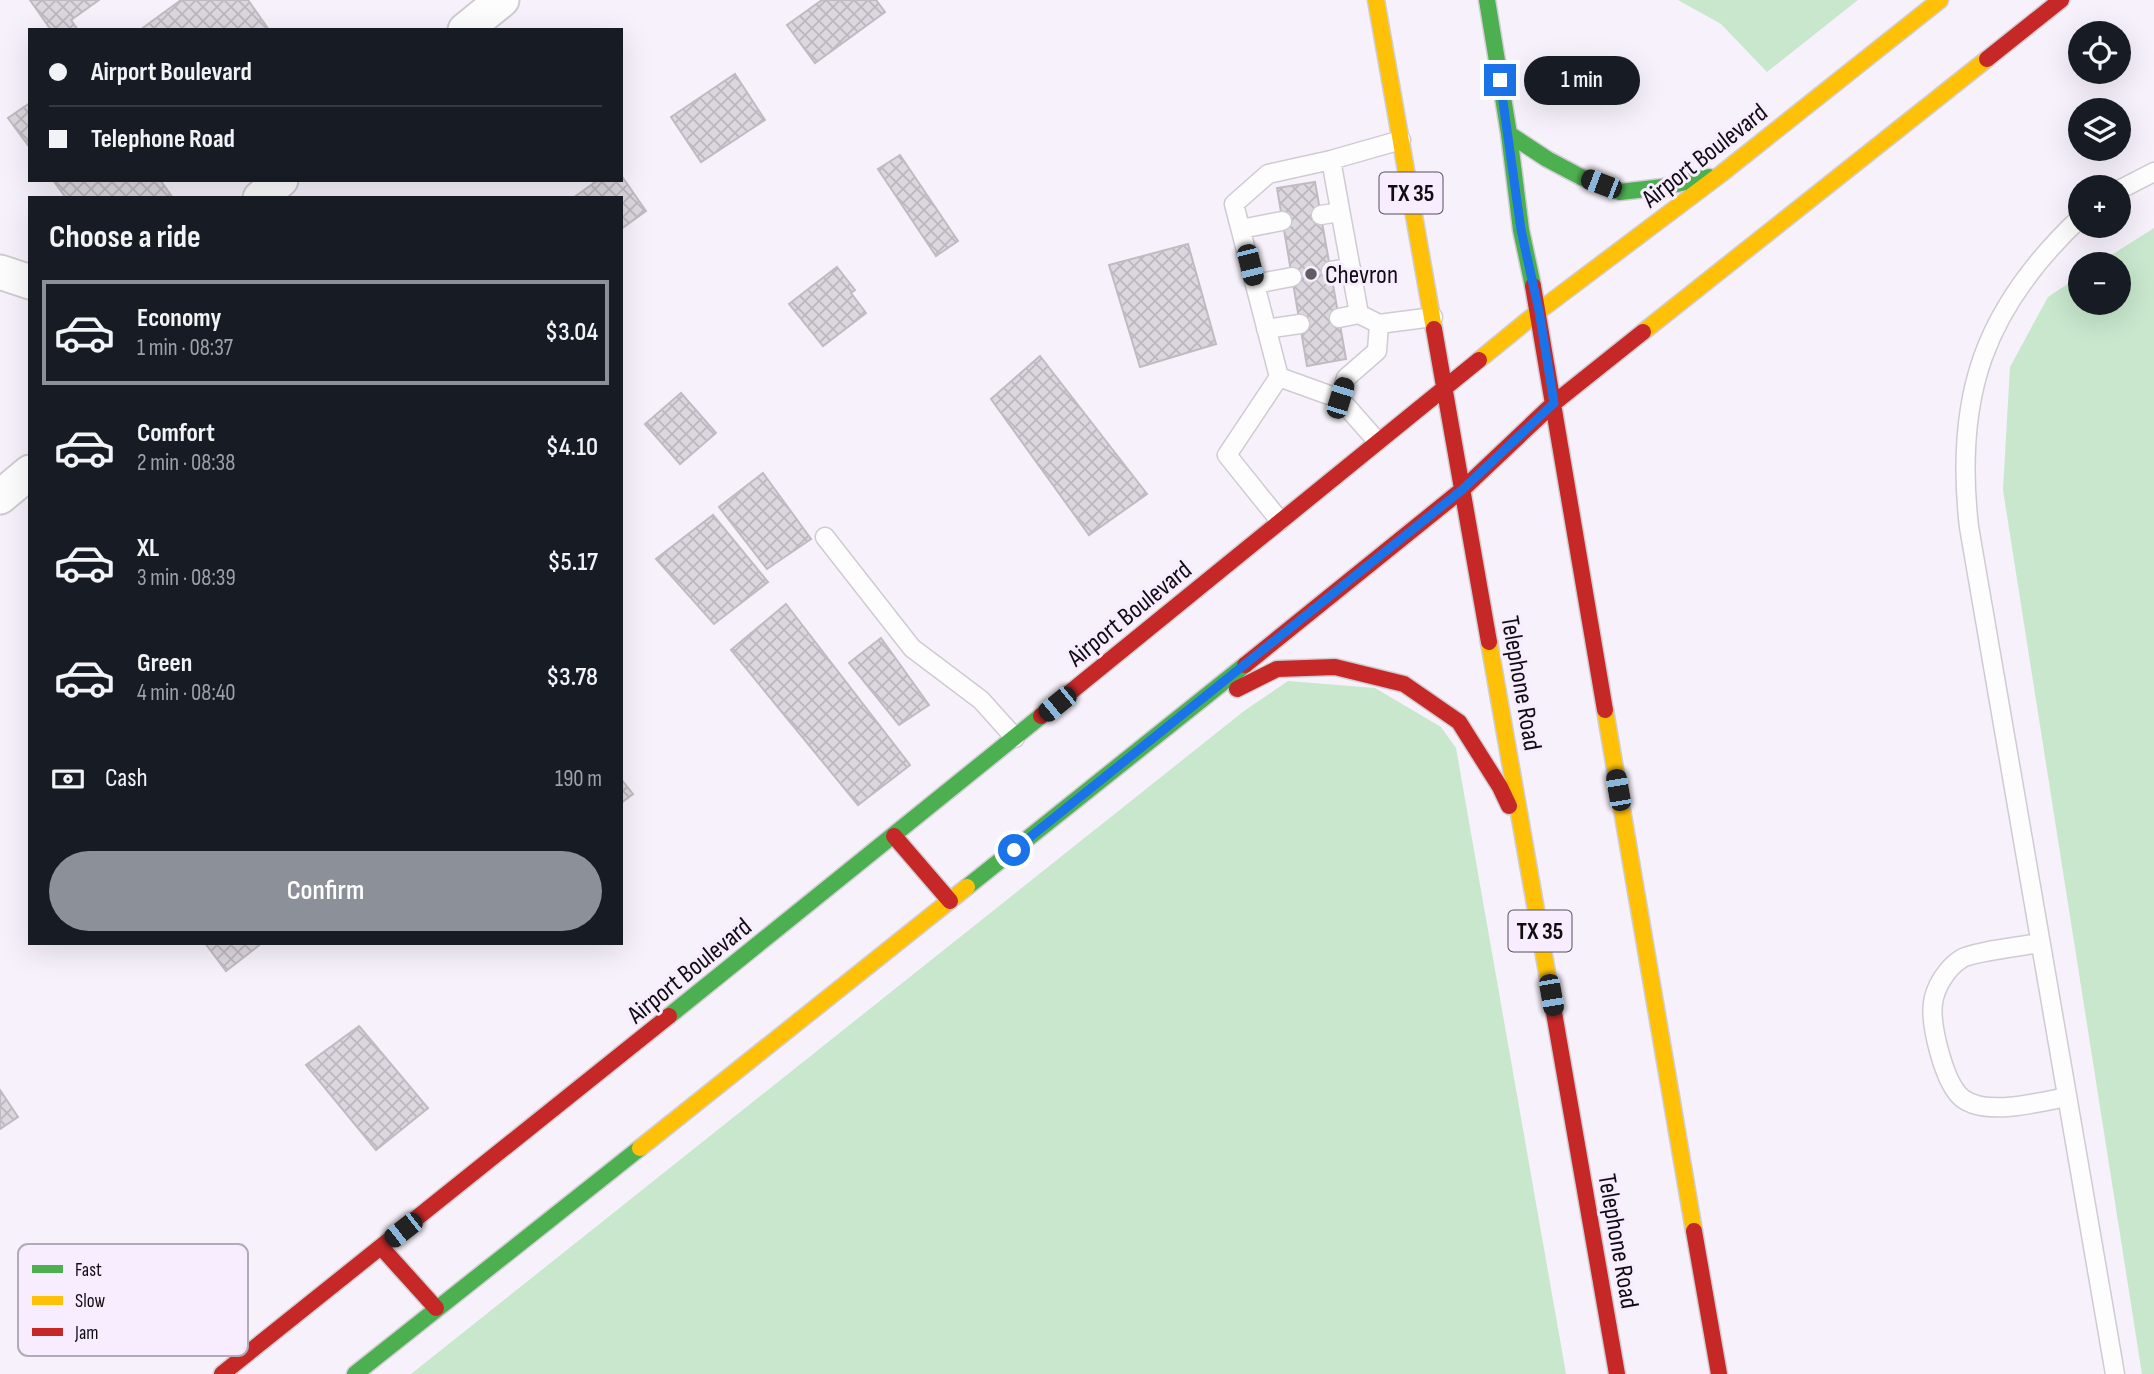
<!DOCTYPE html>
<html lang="en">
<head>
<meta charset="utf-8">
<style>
	:root { --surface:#171b24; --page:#20242c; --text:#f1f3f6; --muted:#9ea1a6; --line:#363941; --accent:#8c9099 }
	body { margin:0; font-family:"Sofia Sans Condensed",sans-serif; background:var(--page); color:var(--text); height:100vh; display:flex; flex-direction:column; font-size:26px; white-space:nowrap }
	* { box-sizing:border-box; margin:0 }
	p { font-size:23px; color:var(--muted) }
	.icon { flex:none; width:38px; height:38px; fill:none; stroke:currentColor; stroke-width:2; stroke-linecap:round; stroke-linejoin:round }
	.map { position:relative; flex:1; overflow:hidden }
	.drawer { position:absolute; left:28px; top:196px; width:595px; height:749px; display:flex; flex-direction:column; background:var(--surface); border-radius:0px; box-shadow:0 7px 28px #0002 }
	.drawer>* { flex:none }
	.banner { position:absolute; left:28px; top:28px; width:595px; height:154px; border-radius:0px; box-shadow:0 7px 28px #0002; display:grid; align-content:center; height:154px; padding:0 21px; background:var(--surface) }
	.controls { position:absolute; left:2068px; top:21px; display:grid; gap:14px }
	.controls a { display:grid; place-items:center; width:63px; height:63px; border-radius:50%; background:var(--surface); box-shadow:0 7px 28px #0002; font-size:35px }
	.end { position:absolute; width:32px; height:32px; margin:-16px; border:9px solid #1a73e8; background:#fff; box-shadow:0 0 0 4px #fff }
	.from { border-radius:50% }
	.bubble { position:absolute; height:49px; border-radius:24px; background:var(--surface); box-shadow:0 7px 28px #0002; font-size:23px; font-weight:600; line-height:49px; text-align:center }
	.car { position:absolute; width:21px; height:42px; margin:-21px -10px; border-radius:9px; box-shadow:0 0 5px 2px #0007; background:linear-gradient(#222 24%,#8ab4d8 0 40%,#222 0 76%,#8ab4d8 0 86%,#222 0) }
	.banner b { display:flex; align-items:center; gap:24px; height:66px; font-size:26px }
	.banner b+b { border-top:2px solid var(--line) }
	.banner i { width:18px; height:18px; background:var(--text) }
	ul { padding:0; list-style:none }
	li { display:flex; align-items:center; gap:21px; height:105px; margin:0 14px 10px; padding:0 7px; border:4px solid transparent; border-radius:0px }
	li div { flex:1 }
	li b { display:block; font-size:26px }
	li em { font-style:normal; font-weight:600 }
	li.selected { border-color:var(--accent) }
	li>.icon { width:63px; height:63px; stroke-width:1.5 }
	h2 { padding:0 21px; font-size:32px; line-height:84px }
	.pay { display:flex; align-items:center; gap:18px; height:77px; padding:0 21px; font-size:26px }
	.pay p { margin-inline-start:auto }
	.primary-button { display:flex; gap:14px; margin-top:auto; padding:14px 21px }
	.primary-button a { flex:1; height:80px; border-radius:42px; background:var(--accent); color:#fff; font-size:28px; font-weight:600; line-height:80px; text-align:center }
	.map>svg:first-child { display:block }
	.green { fill:#c8e7cd }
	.building { fill:url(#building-cross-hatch); stroke:#c0bbc2; stroke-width:2 }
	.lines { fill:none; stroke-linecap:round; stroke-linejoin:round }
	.lane-casing { stroke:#d0cbd2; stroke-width:21 }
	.street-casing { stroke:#d0cbd2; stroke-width:37 }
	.fast-casing { stroke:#d1ced3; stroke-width:19 }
	.slow-casing { stroke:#d1ced3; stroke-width:19 }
	.jam-casing { stroke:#d1ced3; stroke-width:19 }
	.lane { stroke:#fefdfe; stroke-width:18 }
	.street { stroke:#fefdfe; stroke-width:33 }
	.fast { stroke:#4caf50; stroke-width:16 }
	.slow { stroke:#ffc107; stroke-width:16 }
	.jam { stroke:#c62828; stroke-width:16 }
	.route { stroke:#1a73e8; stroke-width:9 }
	.poi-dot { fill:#605c63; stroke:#f7edfe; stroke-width:2.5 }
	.labels { text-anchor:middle; stroke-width:6; stroke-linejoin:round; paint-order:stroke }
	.shield { fill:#f7edfe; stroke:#555059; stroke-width:2 }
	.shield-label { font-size:24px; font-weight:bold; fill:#100c12 }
	.street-label { font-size:26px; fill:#100c12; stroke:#f7edfe }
	.poi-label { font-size:26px; fill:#100c12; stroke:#f7edfe; text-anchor:start }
	.key { fill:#f7edfe; stroke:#b2aab7; stroke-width:2 }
	.key-label { font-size:19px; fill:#100c12 }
</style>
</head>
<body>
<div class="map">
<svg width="2154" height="1374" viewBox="0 0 2154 1374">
	<defs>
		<pattern id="building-cross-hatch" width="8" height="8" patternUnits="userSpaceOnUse" patternTransform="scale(1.75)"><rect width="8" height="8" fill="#dcd7de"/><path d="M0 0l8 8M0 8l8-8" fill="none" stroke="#bcb7bd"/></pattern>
	</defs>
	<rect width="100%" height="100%" fill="#f6f1fa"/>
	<path class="green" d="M1678,0H1858L1767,72L1721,24Z
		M2154,228V1374H2142L2003,490L2010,367L2048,297L2081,275V303H2119V264H2097Z
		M1288,681L1375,688L1441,727L1456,748L1566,1374H411L1244,711Z"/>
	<path class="building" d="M30,0H99L71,20L78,30H51Z
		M181,0H248L269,30H140Z
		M822,0H876L885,12L815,63L787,25Z
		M735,74L765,120L701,162L671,117Z
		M30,103V148L8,118Z
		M900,155L958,241L936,256L878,169Z
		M621,175L646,211L621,229V198H573L598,180H621Z
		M53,180H160L173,198H66Z
		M1315,182L1346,359L1307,366L1277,188Z
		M1188,244L1216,344L1140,367L1109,265Z
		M837,267L855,290L851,293L866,313L823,346L789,304Z
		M1040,356L1147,494L1089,535L991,399Z
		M681,393L716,433L680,464L645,424Z
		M763,473L811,539L767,569L719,507Z
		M713,515L768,582L714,624L656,559Z
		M786,604L910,765L858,805L731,650Z
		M881,638L929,705L899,725L849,663Z
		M621,779L633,794L621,803Z
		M205,943H262L226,971Z
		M359,1026L428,1108L376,1150L306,1065Z
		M0,1090L18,1117L0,1129Z"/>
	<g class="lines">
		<defs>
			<path id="lane" d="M1331,160L1359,314L1379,324L1433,317
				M2119,190L2154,172
				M1321,215L1340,212
				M2081,217C1984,308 1954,396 1969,527L2115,1374
				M1241,229L1282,221
				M1331,271L1351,268
				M1255,284L1292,277
				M1339,318L1359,314
				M1266,329L1300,324
				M1279,377L1227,455L1280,521
				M1340,399L1346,378L1377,351L1379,324
				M1377,441L1340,399L1279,377L1234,204L1268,174L1331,160L1401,140
				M825,537L912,648L981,700L1015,738
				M2039,943C2025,946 1970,952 1961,959C1947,968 1935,987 1933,1003C1930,1025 1944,1083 1962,1098C1986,1117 2039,1102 2067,1097"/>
			<path id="street" d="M465,30L502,0
				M260,198L281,180
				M0,272L30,282
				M0,497L30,472"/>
			<path id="fast" d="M1487,0L1509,134L1521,230L1533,286
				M1509,134L1547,159L1581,177L1620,192L1663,187L1709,177
				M967,887L1245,665
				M669,1016L1041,716
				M355,1374L640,1148"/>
			<path id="slow" d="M1376,0L1434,329
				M1643,332L1987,59
				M1479,360L1539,311L1721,174L1940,0
				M1489,642L1549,984
				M1605,710L1694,1231
				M640,1148L967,887"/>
			<path id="jam" d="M1987,59L2061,0
				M1533,286L1605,710
				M1434,329L1489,642
				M1245,665L1463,489L1554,403L1643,332
				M1237,689L1277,669L1335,667L1404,684L1459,722L1500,787L1509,806
				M1041,716L1479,360
				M894,836L950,901
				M1549,984L1617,1374
				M1694,1231L1719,1374
				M381,1247L436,1308
				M222,1374L669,1016"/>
		</defs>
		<use href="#lane" class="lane-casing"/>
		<use href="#street" class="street-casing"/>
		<use href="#fast" class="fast-casing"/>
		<use href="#slow" class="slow-casing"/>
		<use href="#jam" class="jam-casing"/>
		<use href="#lane" class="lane"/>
		<use href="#street" class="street"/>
		<use href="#fast" class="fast"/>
		<use href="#slow" class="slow"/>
		<use href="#jam" class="jam"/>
	</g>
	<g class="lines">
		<path class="route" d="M1014,850L1463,489L1554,403L1539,311L1521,230L1500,80"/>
	</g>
	<circle class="poi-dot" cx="1311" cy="274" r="7"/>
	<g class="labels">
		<g class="shield">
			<rect x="1379.5" y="172.5" width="63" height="41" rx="5"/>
			<rect x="1508.5" y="910.5" width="63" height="41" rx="5"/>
		</g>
		<g class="shield-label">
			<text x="1411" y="201">TX 35</text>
			<text x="1540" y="939">TX 35</text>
		</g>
		<g class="street-label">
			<text transform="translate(1704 155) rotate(-38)" y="9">Airport Boulevard</text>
			<text transform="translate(1129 613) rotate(-39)" y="9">Airport Boulevard</text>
			<text transform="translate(1522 683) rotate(80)" y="9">Telephone Road</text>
			<text transform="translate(689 970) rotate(-39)" y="9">Airport Boulevard</text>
			<text transform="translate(1619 1241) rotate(80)" y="9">Telephone Road</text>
		</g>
		<g class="poi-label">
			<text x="1325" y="283">Chevron</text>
		</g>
	</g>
	<rect x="18" y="1244" width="230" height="112" rx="10" class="key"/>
	<rect x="32" y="1265" width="31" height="8" fill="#4caf50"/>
	<rect x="32" y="1296" width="31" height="9" fill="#ffc107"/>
	<rect x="32" y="1328" width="31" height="8" fill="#c62828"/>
	<g class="key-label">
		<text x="75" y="1276">Fast</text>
		<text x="75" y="1307">Slow</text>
		<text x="75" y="1339">Jam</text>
	</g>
</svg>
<div class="controls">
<a><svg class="icon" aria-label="locate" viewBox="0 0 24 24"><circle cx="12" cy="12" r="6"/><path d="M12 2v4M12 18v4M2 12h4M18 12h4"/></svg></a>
<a><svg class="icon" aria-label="layers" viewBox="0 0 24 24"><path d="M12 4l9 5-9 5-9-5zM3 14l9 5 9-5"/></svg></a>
<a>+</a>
<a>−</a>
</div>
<i class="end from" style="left:1014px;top:850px"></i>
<i class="end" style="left:1500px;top:80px"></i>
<div class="bubble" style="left:1524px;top:56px;width:116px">1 min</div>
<i class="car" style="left:1601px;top:184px;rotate:291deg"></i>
<i class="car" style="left:1250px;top:265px;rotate:166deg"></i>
<i class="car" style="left:1340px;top:398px;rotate:17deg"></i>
<i class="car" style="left:1057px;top:704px;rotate:231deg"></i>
<i class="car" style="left:1618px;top:790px;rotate:350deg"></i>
<i class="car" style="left:1551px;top:995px;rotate:170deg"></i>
<i class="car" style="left:403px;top:1230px;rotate:232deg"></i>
<div class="banner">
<b><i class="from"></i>Airport Boulevard</b>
<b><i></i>Telephone Road</b>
</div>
<section class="drawer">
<h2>Choose a ride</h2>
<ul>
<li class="selected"><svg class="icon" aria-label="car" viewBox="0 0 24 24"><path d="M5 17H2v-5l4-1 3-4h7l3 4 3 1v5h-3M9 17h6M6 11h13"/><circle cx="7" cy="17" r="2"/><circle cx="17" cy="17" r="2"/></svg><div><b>Economy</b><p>1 min · 08:37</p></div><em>$3.04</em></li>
<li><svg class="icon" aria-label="car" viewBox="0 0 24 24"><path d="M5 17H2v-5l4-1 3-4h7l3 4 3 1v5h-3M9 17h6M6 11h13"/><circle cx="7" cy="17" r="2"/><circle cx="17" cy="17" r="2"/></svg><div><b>Comfort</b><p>2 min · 08:38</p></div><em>$4.10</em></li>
<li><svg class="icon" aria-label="car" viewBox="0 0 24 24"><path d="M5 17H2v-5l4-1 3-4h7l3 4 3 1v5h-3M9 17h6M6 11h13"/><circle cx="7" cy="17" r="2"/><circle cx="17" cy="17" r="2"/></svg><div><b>XL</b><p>3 min · 08:39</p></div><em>$5.17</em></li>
<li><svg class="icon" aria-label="car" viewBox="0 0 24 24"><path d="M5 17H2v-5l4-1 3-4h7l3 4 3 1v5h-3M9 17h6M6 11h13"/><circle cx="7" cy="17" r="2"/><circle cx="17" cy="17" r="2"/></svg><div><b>Green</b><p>4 min · 08:40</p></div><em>$3.78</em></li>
</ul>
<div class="pay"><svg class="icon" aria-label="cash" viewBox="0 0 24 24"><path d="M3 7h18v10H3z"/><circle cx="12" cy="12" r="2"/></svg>Cash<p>190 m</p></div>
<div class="primary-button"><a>Confirm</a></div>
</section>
</div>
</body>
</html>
